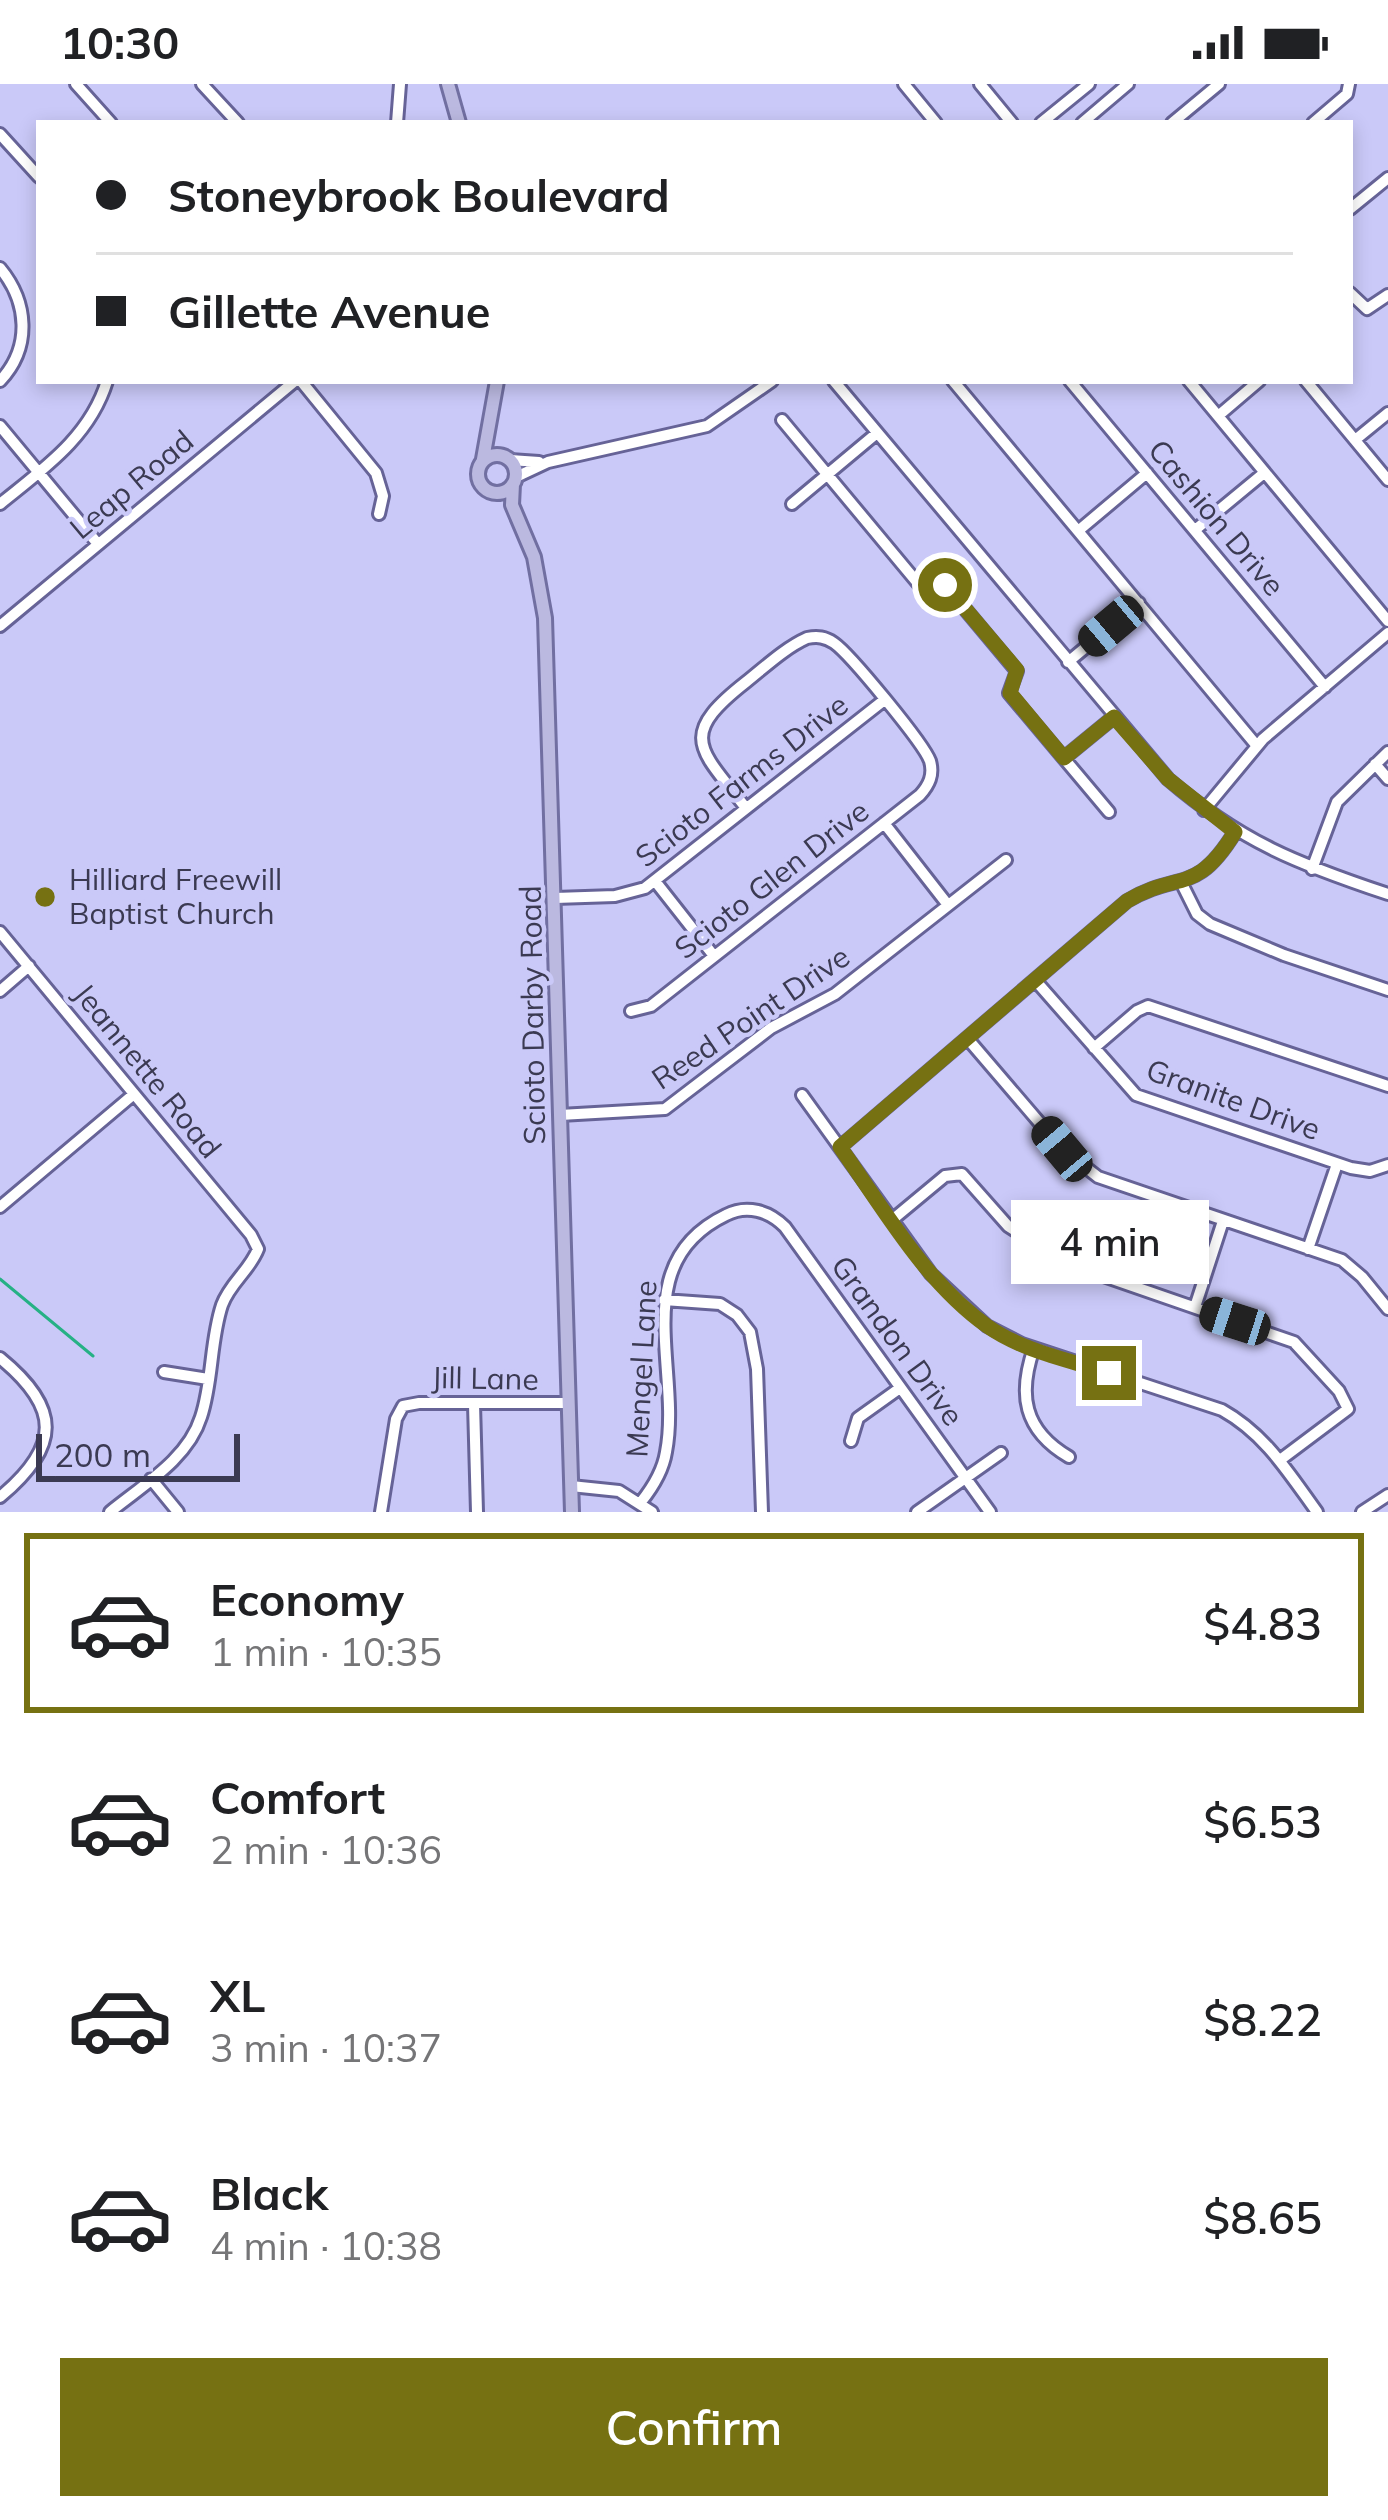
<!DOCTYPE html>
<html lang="en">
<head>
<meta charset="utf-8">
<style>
	:root { --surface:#fff; --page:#f6f6f6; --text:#202124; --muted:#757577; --line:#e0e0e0; --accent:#767112 }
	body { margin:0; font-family:Mulish,sans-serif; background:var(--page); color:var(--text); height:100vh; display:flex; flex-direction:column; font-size:45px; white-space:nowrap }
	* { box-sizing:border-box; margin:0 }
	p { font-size:39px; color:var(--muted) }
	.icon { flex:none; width:66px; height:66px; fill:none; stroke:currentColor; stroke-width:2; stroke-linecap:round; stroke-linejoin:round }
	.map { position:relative; height:1428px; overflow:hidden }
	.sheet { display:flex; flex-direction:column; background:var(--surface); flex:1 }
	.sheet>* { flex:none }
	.guide { position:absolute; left:36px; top:36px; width:1317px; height:264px; border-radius:0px; box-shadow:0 6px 18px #0003; display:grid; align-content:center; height:264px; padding:0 60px; background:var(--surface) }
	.scale { position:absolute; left:36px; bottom:30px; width:204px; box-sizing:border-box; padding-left:12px; border:6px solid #3b3a52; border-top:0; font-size:33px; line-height:42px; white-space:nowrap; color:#3b3a52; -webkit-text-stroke:9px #cac9f8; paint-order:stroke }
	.end { position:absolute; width:54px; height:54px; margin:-27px; border:15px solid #767112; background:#fff; box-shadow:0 0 0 6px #fff }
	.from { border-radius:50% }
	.bubble { position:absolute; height:84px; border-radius:0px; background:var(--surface); box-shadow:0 6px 18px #0003; font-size:39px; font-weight:600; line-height:84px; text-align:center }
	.car { position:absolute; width:36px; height:72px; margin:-36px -18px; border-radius:15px; box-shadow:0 0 9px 3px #0007; background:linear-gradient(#222 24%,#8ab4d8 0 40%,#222 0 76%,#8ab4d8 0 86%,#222 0) }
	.guide b { display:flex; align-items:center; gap:42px; height:114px; font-size:45px }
	.guide b+b { border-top:3px solid var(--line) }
	.guide i { width:30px; height:30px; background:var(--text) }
	ul { padding:21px 0 0; list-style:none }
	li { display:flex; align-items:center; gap:36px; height:180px; margin:0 24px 18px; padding:0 36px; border:6px solid transparent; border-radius:0px }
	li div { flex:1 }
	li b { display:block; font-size:45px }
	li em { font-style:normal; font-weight:600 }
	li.selected { border-color:var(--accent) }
	li>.icon { width:108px; height:108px; stroke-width:1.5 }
	.cta { display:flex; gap:24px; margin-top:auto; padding:24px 60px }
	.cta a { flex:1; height:138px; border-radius:0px; background:var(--accent); color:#fff; font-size:48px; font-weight:600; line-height:138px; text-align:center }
	.status { display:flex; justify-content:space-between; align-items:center; height:84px; padding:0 60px; background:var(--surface); direction:ltr }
	.status svg { height:33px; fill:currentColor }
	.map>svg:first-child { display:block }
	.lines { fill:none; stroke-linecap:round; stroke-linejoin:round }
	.stream { stroke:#26b185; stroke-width:3 }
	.minor-casing { stroke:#666397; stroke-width:16 }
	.major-casing { stroke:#716fa1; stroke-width:18 }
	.minor { stroke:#fff; stroke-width:10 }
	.major { stroke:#bbb9e0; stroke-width:12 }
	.route { stroke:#767112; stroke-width:15 }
	.poi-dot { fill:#767112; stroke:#cac9f8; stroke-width:4.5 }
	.labels { text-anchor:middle; stroke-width:9; stroke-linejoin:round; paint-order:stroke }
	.street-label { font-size:30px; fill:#3b3a52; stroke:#cac9f8 }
	.poi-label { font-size:30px; fill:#3b3a52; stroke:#cac9f8; text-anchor:start }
</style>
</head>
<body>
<div class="status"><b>10:30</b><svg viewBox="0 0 49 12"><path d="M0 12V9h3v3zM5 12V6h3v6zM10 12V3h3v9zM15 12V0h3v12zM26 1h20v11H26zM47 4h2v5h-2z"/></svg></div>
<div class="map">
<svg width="1388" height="1428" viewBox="0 0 1388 1428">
	<rect width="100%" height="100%" fill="#cac9f8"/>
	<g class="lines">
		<path class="stream" d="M0,1195L93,1272"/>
		<defs>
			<path id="minor" d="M76,0L111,39
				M202,0L238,39
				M904,0L936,39
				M980,0L1012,39
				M397,39L400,0
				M1041,39L1089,0
				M1082,39L1128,0
				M1172,39L1219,0
				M1313,39L1347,10L1349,0
				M0,50L39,93
				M1350,125L1388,94
				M0,184C28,218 32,263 0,297
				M1350,209L1367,225L1388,211
				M301,297L376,389L383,412L379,430
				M834,297L1168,695C1241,758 1298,780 1388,810
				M953,297L1257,662
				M1070,297L1325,603
				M1189,297L1388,537
				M1306,297L1388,396
				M1218,332L1259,297
				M782,336L921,503L928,506L938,499L945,501L1017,587L1009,609L1109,728
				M0,342L98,460
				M1355,356L1388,329
				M510,376L539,378
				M516,393L548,378L707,342L772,297
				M0,420C43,385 90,353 107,297
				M792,420L877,349
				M1195,446L1264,389
				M1078,447L1147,389
				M0,542L295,297
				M1068,578L1139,519
				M1064,674L1114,633
				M1375,680L1388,695
				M1204,726L1263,655L1388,549
				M884,739L948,821
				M1312,785L1337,718L1388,668
				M655,797L714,872
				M1182,800L1197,830L1210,840L1284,871L1388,906
				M555,814L615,812L645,804L883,617
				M0,848L251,1151L258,1165C250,1186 230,1199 222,1221C210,1257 213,1297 201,1333C188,1375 143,1401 110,1428
				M1035,896L1136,1011L1351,1084L1370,1087L1388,1081
				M0,907L29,882
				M631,927L651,922L920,711C929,701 934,691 930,677C924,660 850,570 834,559C825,553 818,552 807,554C785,564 766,582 746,598C677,652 699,664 746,724
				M967,954L1062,1065L1098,1093L1342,1176L1362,1193L1388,1225
				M1094,964L1137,927L1148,922L1388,1002
				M802,1011L931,1190L987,1242L1022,1260L1222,1326C1265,1350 1288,1388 1317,1428
				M560,1031L665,1025L771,944L835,910L1006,776
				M840,1063L1127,817C1179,786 1195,813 1235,748
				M0,1123L134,1010
				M892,1136L945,1092L962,1090L1008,1142L1063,1178L1294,1258L1339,1307L1348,1325L1280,1376
				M1308,1165L1337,1080
				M664,1216L720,1220L737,1231L750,1248L757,1285L762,1428
				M1195,1223L1223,1137
				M1034,1264C1018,1310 1023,1346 1069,1373
				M0,1274C61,1324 61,1362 0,1413
				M164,1288L208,1295
				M474,1320L477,1428
				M851,1357L858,1334L900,1304
				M151,1395L178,1428
				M571,1402L619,1407L652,1428
				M641,1418C653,1403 663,1387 666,1368C682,1285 626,1179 726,1131C747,1120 769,1127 785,1143L990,1428
				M381,1428L396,1335L403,1322L419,1319H568
				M917,1428L1001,1369
				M1362,1428L1388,1411"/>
			<path id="major" d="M448,0L459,39
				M478 390a19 19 0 1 1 38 0a19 19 0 1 1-38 0Z
				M483,375L497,297
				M513,400L512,421L534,473L545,534L572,1428"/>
		</defs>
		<use href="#minor" class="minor-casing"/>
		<use href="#major" class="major-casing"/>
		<use href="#minor" class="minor"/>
		<use href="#major" class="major"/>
	</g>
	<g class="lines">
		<path class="route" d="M945,501L1017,586L1010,609L1064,674L1114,633L1168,695L1235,748C1195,813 1178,786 1127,817L840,1063C883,1124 925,1198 987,1242C1022,1267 1069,1276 1109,1289"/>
	</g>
	<circle class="poi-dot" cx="45" cy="813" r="12"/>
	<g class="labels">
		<g class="street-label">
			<text transform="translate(132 401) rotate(-40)" y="10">Leap Road</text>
			<text transform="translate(1216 434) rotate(50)" y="10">Cashion Drive</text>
			<text transform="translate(742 697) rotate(-38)" y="10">Scioto Farms Drive</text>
			<text transform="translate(772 796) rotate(-38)" y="10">Scioto Glen Drive</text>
			<text transform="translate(533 931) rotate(-91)" y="10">Scioto Darby Road</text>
			<text transform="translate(751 934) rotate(-34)" y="10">Reed Point Drive</text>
			<text transform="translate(147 987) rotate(51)" y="10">Jeannette Road</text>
			<text transform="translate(1233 1016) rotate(20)" y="10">Granite Drive</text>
			<text transform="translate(897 1257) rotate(54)" y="10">Grandon Drive</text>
			<text transform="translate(642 1285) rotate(-87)" y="10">Mengel Lane</text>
			<text transform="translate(485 1295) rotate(1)" y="10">Jill Lane</text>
		</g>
		<g class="poi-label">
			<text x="69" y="806">Hilliard Freewill<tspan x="69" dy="34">Baptist Church</tspan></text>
		</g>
	</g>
</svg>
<div class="scale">200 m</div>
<i class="end from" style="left:945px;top:501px"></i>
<i class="end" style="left:1109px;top:1289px"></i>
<div class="bubble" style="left:1011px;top:1116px;width:198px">4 min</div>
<i class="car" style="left:1111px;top:542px;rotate:230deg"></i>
<i class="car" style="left:1062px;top:1065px;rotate:320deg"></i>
<i class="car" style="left:1235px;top:1237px;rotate:288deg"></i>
<div class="guide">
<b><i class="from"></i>Stoneybrook Boulevard</b>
<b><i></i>Gillette Avenue</b>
</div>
</div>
<section class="sheet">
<ul>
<li class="selected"><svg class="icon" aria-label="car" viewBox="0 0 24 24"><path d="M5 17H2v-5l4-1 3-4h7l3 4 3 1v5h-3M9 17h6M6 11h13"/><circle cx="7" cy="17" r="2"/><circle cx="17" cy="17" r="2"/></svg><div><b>Economy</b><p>1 min · 10:35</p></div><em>$4.83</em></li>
<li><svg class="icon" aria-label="car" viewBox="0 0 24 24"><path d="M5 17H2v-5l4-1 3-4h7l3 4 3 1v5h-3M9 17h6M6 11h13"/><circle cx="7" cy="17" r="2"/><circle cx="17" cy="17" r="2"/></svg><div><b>Comfort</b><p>2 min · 10:36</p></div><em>$6.53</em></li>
<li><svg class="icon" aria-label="car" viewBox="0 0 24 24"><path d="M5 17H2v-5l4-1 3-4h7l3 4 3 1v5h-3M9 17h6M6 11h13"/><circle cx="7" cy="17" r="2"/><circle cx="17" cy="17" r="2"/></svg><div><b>XL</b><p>3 min · 10:37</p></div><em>$8.22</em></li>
<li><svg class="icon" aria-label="car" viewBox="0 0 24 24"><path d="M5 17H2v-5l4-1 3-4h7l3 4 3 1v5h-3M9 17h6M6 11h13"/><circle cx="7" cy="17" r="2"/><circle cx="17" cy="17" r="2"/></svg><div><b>Black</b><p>4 min · 10:38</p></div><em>$8.65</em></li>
</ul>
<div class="cta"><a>Confirm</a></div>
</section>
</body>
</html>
